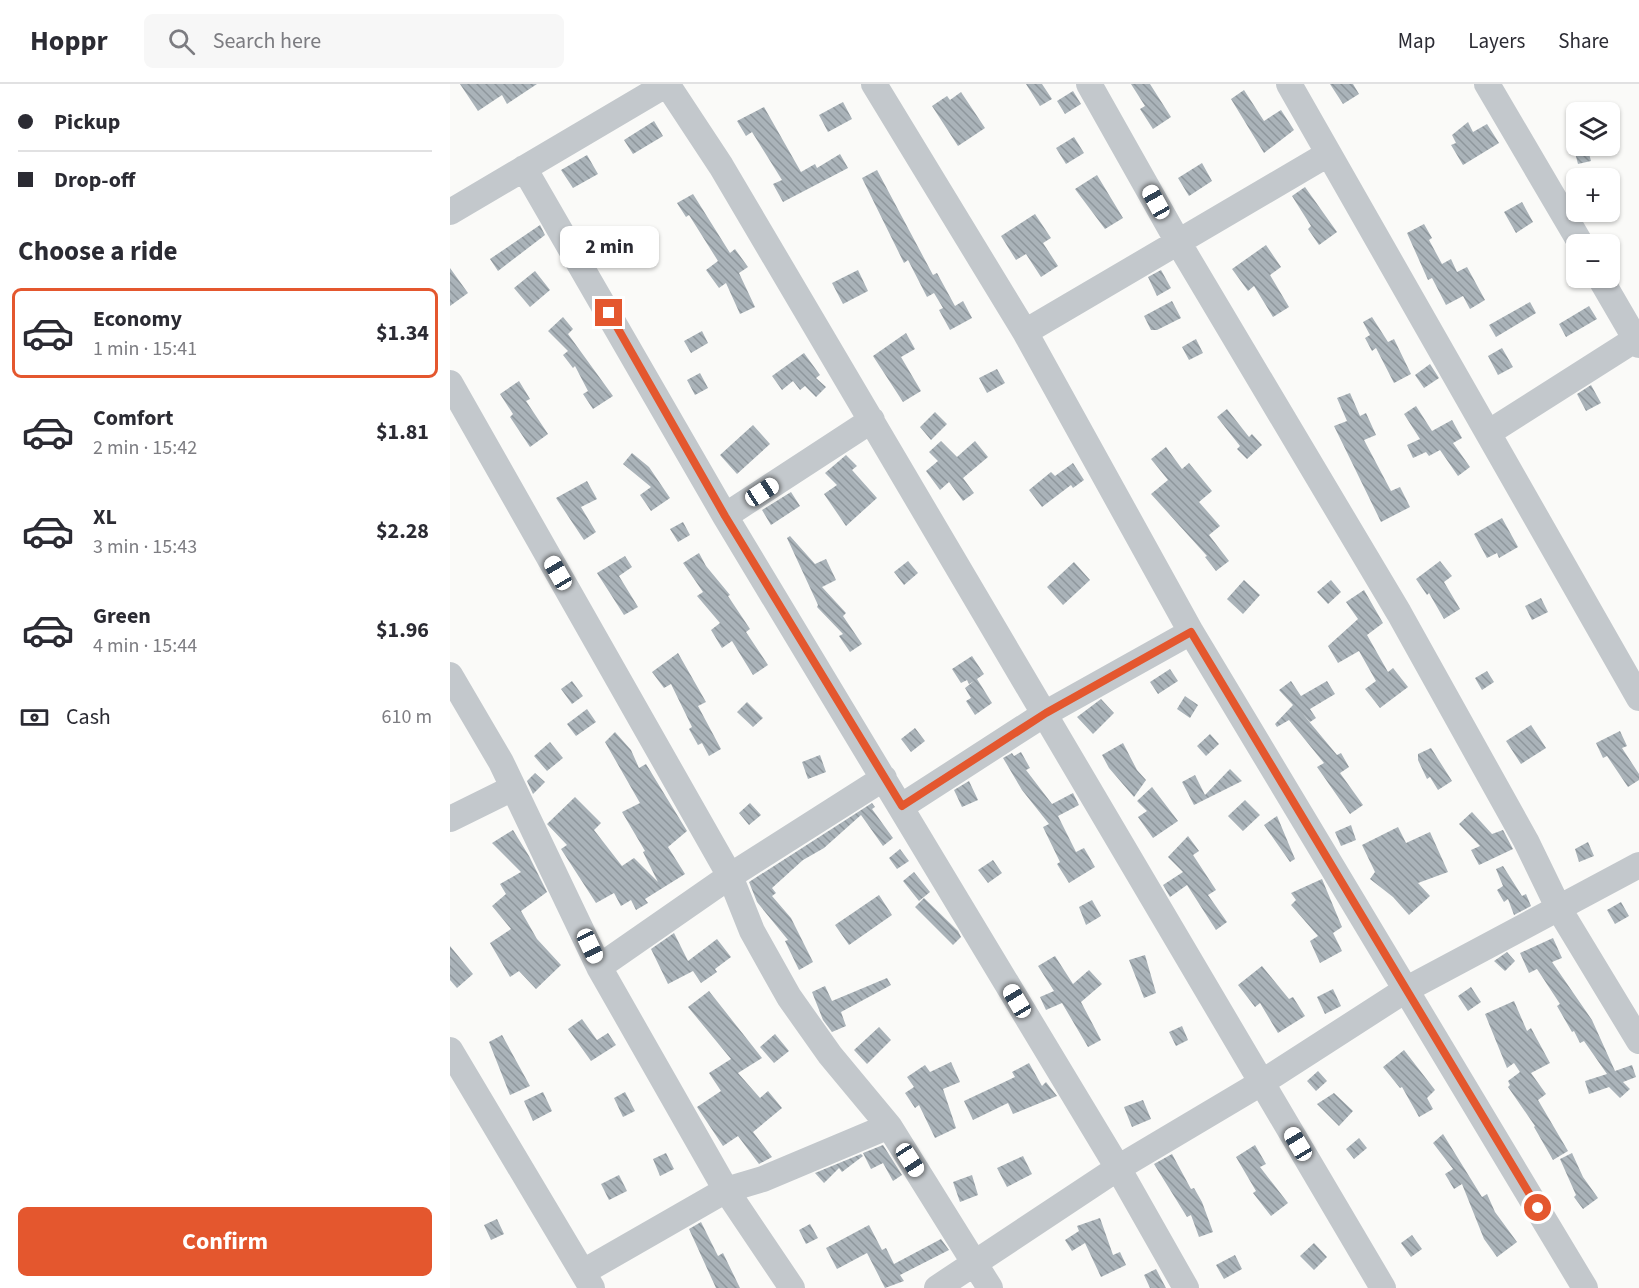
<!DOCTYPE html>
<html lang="en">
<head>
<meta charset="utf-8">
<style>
	:root { --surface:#fff; --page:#f7f7f7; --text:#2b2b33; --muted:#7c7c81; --line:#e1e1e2; --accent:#e4572e }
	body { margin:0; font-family:"Source Sans 3",sans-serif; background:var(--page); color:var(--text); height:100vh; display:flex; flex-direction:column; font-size:22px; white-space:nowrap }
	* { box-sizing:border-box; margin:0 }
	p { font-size:20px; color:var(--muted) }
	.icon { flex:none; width:33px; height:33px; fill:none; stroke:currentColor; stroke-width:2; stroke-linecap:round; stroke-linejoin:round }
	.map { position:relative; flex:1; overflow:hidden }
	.sheet { display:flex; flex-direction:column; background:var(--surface); width:450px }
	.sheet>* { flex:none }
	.banner { display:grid; align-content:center; height:132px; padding:0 18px; background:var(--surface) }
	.fabs { position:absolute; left:1116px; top:18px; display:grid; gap:12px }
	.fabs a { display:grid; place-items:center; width:54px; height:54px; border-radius:9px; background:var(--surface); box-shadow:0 2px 4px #0004; font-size:30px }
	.end { position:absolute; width:27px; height:27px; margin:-14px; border:8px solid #e4572e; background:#fff; box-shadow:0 0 0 3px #fff }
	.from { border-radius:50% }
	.bubble { position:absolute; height:42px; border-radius:9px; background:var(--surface); box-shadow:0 2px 4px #0004; font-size:20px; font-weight:700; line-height:42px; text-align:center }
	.car { position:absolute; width:18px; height:36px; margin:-18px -9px; border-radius:8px; box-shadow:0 0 4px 2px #0007; background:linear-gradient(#fff 24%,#345 0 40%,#fff 0 76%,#345 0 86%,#fff 0) }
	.banner b { display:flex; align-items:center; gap:21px; height:57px; font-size:22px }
	.banner b+b { border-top:2px solid var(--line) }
	.banner i { width:15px; height:15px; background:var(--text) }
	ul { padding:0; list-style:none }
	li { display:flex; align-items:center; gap:18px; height:90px; margin:0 12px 9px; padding:0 6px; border:3px solid transparent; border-radius:9px }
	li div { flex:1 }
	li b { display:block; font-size:22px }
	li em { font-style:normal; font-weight:700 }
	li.selected { border-color:var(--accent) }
	li>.icon { width:54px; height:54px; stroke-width:1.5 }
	h2 { padding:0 18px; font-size:27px; line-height:72px }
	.pay { display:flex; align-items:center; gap:15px; height:66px; padding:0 18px; font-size:22px }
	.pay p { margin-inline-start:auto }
	.cta { display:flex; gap:12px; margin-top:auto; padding:12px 18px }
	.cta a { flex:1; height:69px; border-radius:9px; background:var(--accent); color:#fff; font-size:24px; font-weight:700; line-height:69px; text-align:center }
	header { display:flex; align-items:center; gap:36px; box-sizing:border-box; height:84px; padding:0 30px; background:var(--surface); border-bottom:2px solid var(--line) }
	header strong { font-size:28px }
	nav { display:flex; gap:33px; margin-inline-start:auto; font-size:21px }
	.search { width:420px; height:54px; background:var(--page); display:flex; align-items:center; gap:15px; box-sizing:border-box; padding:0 21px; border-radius:9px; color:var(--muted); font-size:22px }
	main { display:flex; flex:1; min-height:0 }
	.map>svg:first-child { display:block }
	.building { fill:url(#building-back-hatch) }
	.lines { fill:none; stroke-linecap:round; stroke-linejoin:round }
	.minor { stroke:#c3c8cc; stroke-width:26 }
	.route { stroke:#e4572e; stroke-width:8 }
</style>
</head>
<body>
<header>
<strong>Hoppr</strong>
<div class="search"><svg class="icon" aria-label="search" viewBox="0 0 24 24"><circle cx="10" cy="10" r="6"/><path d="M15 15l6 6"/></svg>Search here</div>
<nav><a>Map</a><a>Layers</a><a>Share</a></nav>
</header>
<main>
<section class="sheet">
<div class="banner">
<b><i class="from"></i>Pickup</b>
<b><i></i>Drop-off</b>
</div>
<h2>Choose a ride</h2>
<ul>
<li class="selected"><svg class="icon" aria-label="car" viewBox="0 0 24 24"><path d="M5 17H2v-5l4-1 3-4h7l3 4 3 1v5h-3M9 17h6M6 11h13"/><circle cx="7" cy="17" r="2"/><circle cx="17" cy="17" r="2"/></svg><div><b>Economy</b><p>1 min · 15:41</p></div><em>$1.34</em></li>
<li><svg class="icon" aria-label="car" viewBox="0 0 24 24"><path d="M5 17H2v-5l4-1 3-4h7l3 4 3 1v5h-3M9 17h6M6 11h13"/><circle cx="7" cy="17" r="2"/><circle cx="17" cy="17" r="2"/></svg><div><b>Comfort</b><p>2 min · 15:42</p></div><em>$1.81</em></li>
<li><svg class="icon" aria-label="car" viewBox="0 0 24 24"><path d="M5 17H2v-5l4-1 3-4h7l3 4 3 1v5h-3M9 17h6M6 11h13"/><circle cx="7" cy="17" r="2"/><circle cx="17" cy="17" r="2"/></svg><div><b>XL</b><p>3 min · 15:43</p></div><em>$2.28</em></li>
<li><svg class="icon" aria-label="car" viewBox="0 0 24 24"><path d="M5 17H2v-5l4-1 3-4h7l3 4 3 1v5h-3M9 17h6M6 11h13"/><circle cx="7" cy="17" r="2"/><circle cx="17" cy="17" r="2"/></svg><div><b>Green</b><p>4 min · 15:44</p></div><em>$1.96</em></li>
</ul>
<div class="pay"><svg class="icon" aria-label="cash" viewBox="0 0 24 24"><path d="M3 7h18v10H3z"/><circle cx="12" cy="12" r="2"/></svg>Cash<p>610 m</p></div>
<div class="cta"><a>Confirm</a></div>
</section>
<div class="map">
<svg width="1189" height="1204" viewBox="0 0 1189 1204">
	<defs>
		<pattern id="building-back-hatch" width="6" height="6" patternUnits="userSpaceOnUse" patternTransform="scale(1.5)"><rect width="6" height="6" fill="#aab3b9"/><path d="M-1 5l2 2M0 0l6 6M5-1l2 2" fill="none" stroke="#8e969c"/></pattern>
	</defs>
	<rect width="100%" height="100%" fill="#fafaf8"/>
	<path class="building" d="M10,0H87L57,20L52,11L28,27Z
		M576,0H592L602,15L590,22Z
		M681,0H700L721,33L703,45L690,25L695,22Z
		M880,0H903L909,10L893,20Z
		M794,6L814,37L831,26L844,46L814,69L781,15Z
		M623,7L631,20L615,30L607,17Z
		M511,8L535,44L508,62L482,22L497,12L500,16Z
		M393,18L402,35L378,48L369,31Z
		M314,23L351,88L365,80L367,84L390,70L398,84L333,118L323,100L332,96L302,48L296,52L287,37Z
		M204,37L213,52L183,70L174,56Z
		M1018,38L1023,48L1037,40L1049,59L1013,81L1001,61L1006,59L1002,51Z
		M624,53L634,69L616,80L606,64Z
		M1137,62L1141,77L1128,80L1124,65Z
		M137,71L148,90L123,104L111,86Z
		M752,79L762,97L739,112L728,94Z
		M427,86L483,191L487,189L505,222L513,217L522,234L500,246L489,226L493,224L484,209L477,213L458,176L454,179L412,94Z
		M647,91L673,134L655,145L625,105Z
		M855,103L887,148L869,161L858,145L861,142L842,112Z
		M243,110L280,169L285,165L298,183L289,189L305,223L290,230L276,199L269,204L256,186L268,177L239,131L236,133L227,119Z
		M1072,118L1083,138L1066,149L1054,128Z
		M585,130L601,154L593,159L608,182L591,193L576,170L566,176L551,152Z
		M974,140L982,154L979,156L992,180L1001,175L1007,188L1017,183L1035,216L1020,225L1013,212L996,221L982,194L978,196L957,149Z
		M90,141L95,151L48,187L40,175Z
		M816,161L831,183L820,191L839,223L823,233L804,202L798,207L782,185Z
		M0,184L18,209L0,222Z
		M408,186L418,207L393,220L382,199Z
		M711,186L721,204L707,212L698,193Z
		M85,187L100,206L80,223L64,204Z
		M722,217L731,234L707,246H701L694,232Z
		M1080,218L1086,229L1046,253L1039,241Z
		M1139,222L1147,235L1116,253L1109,240Z
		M113,233L123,245L118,250L163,312L143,325L133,310L138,307L125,282L123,284L113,271L118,267L98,247Z
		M922,233L938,258L944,255L961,290L944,299L926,264L922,267L915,254L920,251L913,238Z
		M252,247L258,259L241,269L234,257Z
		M456,249L465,265L451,273L471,307L453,318L423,272Z
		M746,255L753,269L739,276L732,263Z
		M1052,264L1063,283L1048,291L1038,272Z
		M354,269L370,291L366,294L376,303L366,313L355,302L350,306L343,297L332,306L322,292Z
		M980,280L989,294L974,304L965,291Z
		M547,285L555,299L537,309L529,294Z
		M250,289L258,304L245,311L237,296Z
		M69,297L80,315L76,317L98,350L80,363L60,333L63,330L50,310Z
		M1141,301L1151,319L1136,327L1127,310Z
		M900,309L910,332L916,329L926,351L914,356L941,407L950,403L960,423L931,438L884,342L897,337L887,314Z
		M966,322L982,347L1002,336L1012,354L1003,359L1020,383L1008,392L990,366L979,372L976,368L963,374L957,361L970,355L954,330Z
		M777,325L799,353L802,350L812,361L797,375L787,365L790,362L767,333Z
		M485,328L497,340L481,356L470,343Z
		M303,341L320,360L287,390L270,371Z
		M491,357L507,373L525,357L538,373L513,394L524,409L513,417L499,398L490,406L476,387L488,377L479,368Z
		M716,363L732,385L739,379L762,407L749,418L770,442L759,451L779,477L766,487L755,473L757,472L701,410L718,396L701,375Z
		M182,369L199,383L220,414L201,427L190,411L201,403L173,380Z
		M396,371L407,382L402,386L427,414L396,442L374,410L387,401L375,389Z
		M623,379L634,396L623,404L621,401L592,423L579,406L601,388L605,392Z
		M137,397L147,415L131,423L146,448L134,456L106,414Z
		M341,408L350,422L321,441L312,426Z
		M1052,434L1068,463L1049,474L1047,469L1037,474L1024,450Z
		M233,438L240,451L228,458L220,445Z
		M340,452L365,480L376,475L386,496L372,503L396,529L393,532L412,560L400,568L389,552L393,550L367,523L368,521L337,454Z
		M249,469L256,482L280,511L278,512L300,545L296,548L318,581L303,591L282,557L272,564L261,546L270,539L247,512L253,508L233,479Z
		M175,472L182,483L169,492L188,523L174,531L147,489Z
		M458,477L468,489L454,501L444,488Z
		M990,477L1002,492L994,498L1010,525L994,535L979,509L977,511L966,495Z
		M624,478L640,496L613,521L597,503Z
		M794,496L810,511L793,530L777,515Z
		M881,496L891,508L878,520L867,508Z
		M914,506L933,539L917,551L938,588L943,584L958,603L930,624L915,605L926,597L909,567L888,579L878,562L908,535L896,518Z
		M1091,514L1098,528L1082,536L1075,522Z
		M228,569L256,618L248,622L271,665L259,672L252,659L248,661L239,645L242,643L221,600L214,604L202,588Z
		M522,572L534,590L527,595L542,619L525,631L516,617L521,614L515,604L524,597L519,600L517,596L511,599L502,585Z
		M720,585L728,597L708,610L700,598Z
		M1037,587L1044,598L1032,606L1025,594Z
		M122,597L133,612L122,620L111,605Z
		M841,597L851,612L877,597L885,610L860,625L866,634L860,638L852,629L887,671L891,669L899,683L890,689L913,721L900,730L867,683L874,679L839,636L827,643L825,640L843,621L829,606Z
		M735,612L748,621L740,634L727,625Z
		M651,615L664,629L643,650L627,633Z
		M297,618L313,634L303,643L287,628Z
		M137,625L146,638L126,652L117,640Z
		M1081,641L1096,664L1071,680L1056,657Z
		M465,644L475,657L461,668L451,655Z
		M1170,647L1177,662L1172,664L1189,690V696L1178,703L1157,672L1153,674L1146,659Z
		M165,648L181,666L189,684L196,680L237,747L218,763L235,790L195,815L198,819L186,826L181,816L171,822L164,809L146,819L111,765L117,761L97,740L125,713L151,739L144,746L172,782L184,774L208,798L193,768L195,767L172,728L190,719L155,658Z
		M760,650L769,660L756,672L747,662Z
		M100,658L113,674L97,687L84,672Z
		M673,659L687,686L696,696L684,713L659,684L652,671Z
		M981,664L1002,697L988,706L980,693L977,695L968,676V670Z
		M571,668L580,684L576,686L602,720L623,709L629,721L608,732L626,768L634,764L645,783L619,799L607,780L610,778L593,743L599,740L572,706L553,674L562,669L564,672Z
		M370,671L376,688L358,695L352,678Z
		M780,685L792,697L744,721L732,698L745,691L755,711Z
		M85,689L95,698L83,710L77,697Z
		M519,697L528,716L512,723L504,706Z
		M702,703L728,737L703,754L688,733L697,727L687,717Z
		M795,716L810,731L793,747L778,732Z
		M300,719L311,731L299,741L289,729Z
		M422,719L425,723L422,725L443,754L433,762L411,731L374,764L353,776L322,804L326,809L322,812L341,834L363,878L349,886L335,857L338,856L307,818L299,798Z
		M1022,728L1042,750L1053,746L1063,765L1029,781L1021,766L1030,762L1009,740Z
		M827,732L845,775L840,778L814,741Z
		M901,741L906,756L891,762L885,748Z
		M948,743L956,759L980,748L998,788L968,799L980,812L959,831L943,813L920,795L925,788L912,761Z
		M63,746L79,772L97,808L71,827L87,855L111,881L86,905L69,887L60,893L40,859L61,845L42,822L56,810L50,800L71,788L42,759Z
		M738,752L749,767L743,771L766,806L758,811L777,838L766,846L737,801L720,813L713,801L733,788L718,773Z
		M1138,758L1144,772L1129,778L1125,765Z
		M450,765L459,777L447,785L439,774Z
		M543,776L552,789L538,799L528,786Z
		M1053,782L1072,812L1076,810L1081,822L1064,831L1058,815L1054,818L1047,806L1053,802L1046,785Z
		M464,788L480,808L469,817L453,797Z
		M872,795L892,843L883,849L892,867L870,879L860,857L868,852L841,821L846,816L841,809Z
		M429,811L442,831L399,861L385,841Z
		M474,814L508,847L511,853L503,861L465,823Z
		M642,816L651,832L636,841L629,823Z
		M1171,818L1179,832L1165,840L1157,826Z
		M224,849L238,877L267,855L281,873L265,885L267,888L251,899L243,887L218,900L201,865Z
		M1103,854L1112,874L1102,878L1142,936L1165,987L1182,981L1186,993L1173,998L1180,1005L1170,1014L1159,1003L1139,1010L1135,997L1157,990L1134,957L1130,959L1124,947L1122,948L1107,922L1110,920L1087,885L1079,889L1070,869Z
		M0,862L23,890L7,904L0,896Z
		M1057,868L1065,877L1055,887L1044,877Z
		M695,871L706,909L694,914L679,876Z
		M605,872L623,900L639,886L652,900L631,918L651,956L638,963L612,919L596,926L590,913L604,907L588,882Z
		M812,882L839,915L843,913L855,932L828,949L810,919L805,923L788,901Z
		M437,894L441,901L391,928L396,942L382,948L373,936L362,908L375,902L382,917Z
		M1021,903L1031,918L1018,927L1008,912Z
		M883,905L891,922L875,930L867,913Z
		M259,907L312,974L288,989L310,1014L318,1007L332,1024L303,1048L322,1073L309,1080L288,1052L273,1062L247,1023L271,1007L259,989L281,975L238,923Z
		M1064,917L1077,947L1081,944L1100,979L1081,989L1096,1010L1088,1016L1118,1067L1103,1076L1084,1043L1085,1042L1058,1003L1060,1001L1058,997L1070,988L1064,979L1057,984L1035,930Z
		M132,935L147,956L158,949L166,961L141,977L118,945Z
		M732,942L738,956L726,962L719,948Z
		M429,943L441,956L417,980L404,966Z
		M325,950L339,967L324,979L310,963Z
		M52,951L80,1002L60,1011L39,958Z
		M954,966L985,1006L977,1014L983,1025L969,1033L952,1003L950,1004L933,983Z
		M501,978L510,998L493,1005L506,1044L485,1054L469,1021L465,1024L455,1009L464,1003L457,993L475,981L480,988Z
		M579,979L592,1002L596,998L607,1012L563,1030L558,1019L523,1036L514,1017L565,993L562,988Z
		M868,987L877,997L866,1007L857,997Z
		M93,1008L102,1027L83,1037L74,1017Z
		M175,1008L185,1027L173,1033L164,1014Z
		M884,1009L903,1027L889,1042L867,1020Z
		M693,1016L701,1035L682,1043L674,1023Z
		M993,1050L1032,1113L1037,1110L1045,1128L1067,1158L1047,1173L1034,1155L1012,1100L1004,1105L995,1090L1003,1085L983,1059Z
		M909,1054L917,1064L904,1075L896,1065Z
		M433,1061L452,1091L443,1097L433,1079L421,1085L413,1069Z
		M805,1061L816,1080L810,1083L838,1119L821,1132L803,1109L806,1107L786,1073Z
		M216,1069L224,1085L210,1092L203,1075Z
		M1122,1069L1133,1093L1148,1114L1133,1125L1124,1113L1126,1111L1110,1075Z
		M411,1070L413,1072L392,1088L389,1084L374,1099L365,1089Z
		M722,1070L741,1105L744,1104L752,1118L763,1148L749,1153L741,1131L737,1133L704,1080Z
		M573,1072L582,1090L557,1103L547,1084Z
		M169,1091L177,1107L159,1116L151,1100Z
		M522,1091L528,1111L510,1118L503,1098Z
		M650,1134L663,1171L670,1168L676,1181L651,1193L635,1159L622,1167L615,1156L629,1147L627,1142Z
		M47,1135L54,1150L41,1156L34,1141Z
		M251,1138L268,1172L273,1169L290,1204H266L239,1145Z
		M360,1140L368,1154L356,1160L349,1146Z
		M419,1141L432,1166L436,1164L444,1180L491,1155L499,1166L450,1191L454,1197L435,1204L417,1169L387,1185L376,1164Z
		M962,1151L972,1165L961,1173L951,1159Z
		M864,1159L877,1173L864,1186L850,1172Z
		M785,1171L792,1185L774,1195L766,1181Z
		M706,1185L716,1204H700L694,1191Z"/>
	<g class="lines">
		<path class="minor" d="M217,0L271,82L933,1204
			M424,0L575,248L741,548L1135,1204
			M639,0L728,158L949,529L1076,757L1109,825L1189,957
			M839,0L1189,614
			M1037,0L1131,160
			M74,84L275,432L668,1084L736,1204
			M0,128L217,0
			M1150,194L1189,261
			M575,248L878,70
			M0,299L280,792L302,847L339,913L380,971L439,1042L540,1204
			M1038,349L1189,253
			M275,432L422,336
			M0,591L51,678L149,883L276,1106L342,1204
			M452,722L596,629L741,548
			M0,735L63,704
			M149,883L280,792L434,694
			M0,966L142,1204
			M133,1188L276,1106L313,1095L439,1042
			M487,1204L668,1084L811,999L957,905L1189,781"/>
	</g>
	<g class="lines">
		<path class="route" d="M159,229L275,432L452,722L596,629L741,548L1088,1124"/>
	</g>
</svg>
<div class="fabs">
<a><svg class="icon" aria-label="layers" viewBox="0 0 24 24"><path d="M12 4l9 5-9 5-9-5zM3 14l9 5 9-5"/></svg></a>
<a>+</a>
<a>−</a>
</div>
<i class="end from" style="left:1088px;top:1124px"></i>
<i class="end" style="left:159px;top:229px"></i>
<div class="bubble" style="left:110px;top:142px;width:99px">2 min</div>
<i class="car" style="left:706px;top:118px;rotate:331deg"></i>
<i class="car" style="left:312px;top:408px;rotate:57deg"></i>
<i class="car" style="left:108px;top:489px;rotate:330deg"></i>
<i class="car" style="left:140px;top:862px;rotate:155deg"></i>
<i class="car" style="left:567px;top:917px;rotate:329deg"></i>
<i class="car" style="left:848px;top:1060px;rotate:329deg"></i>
<i class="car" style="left:460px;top:1076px;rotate:147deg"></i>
</div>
</main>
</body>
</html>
